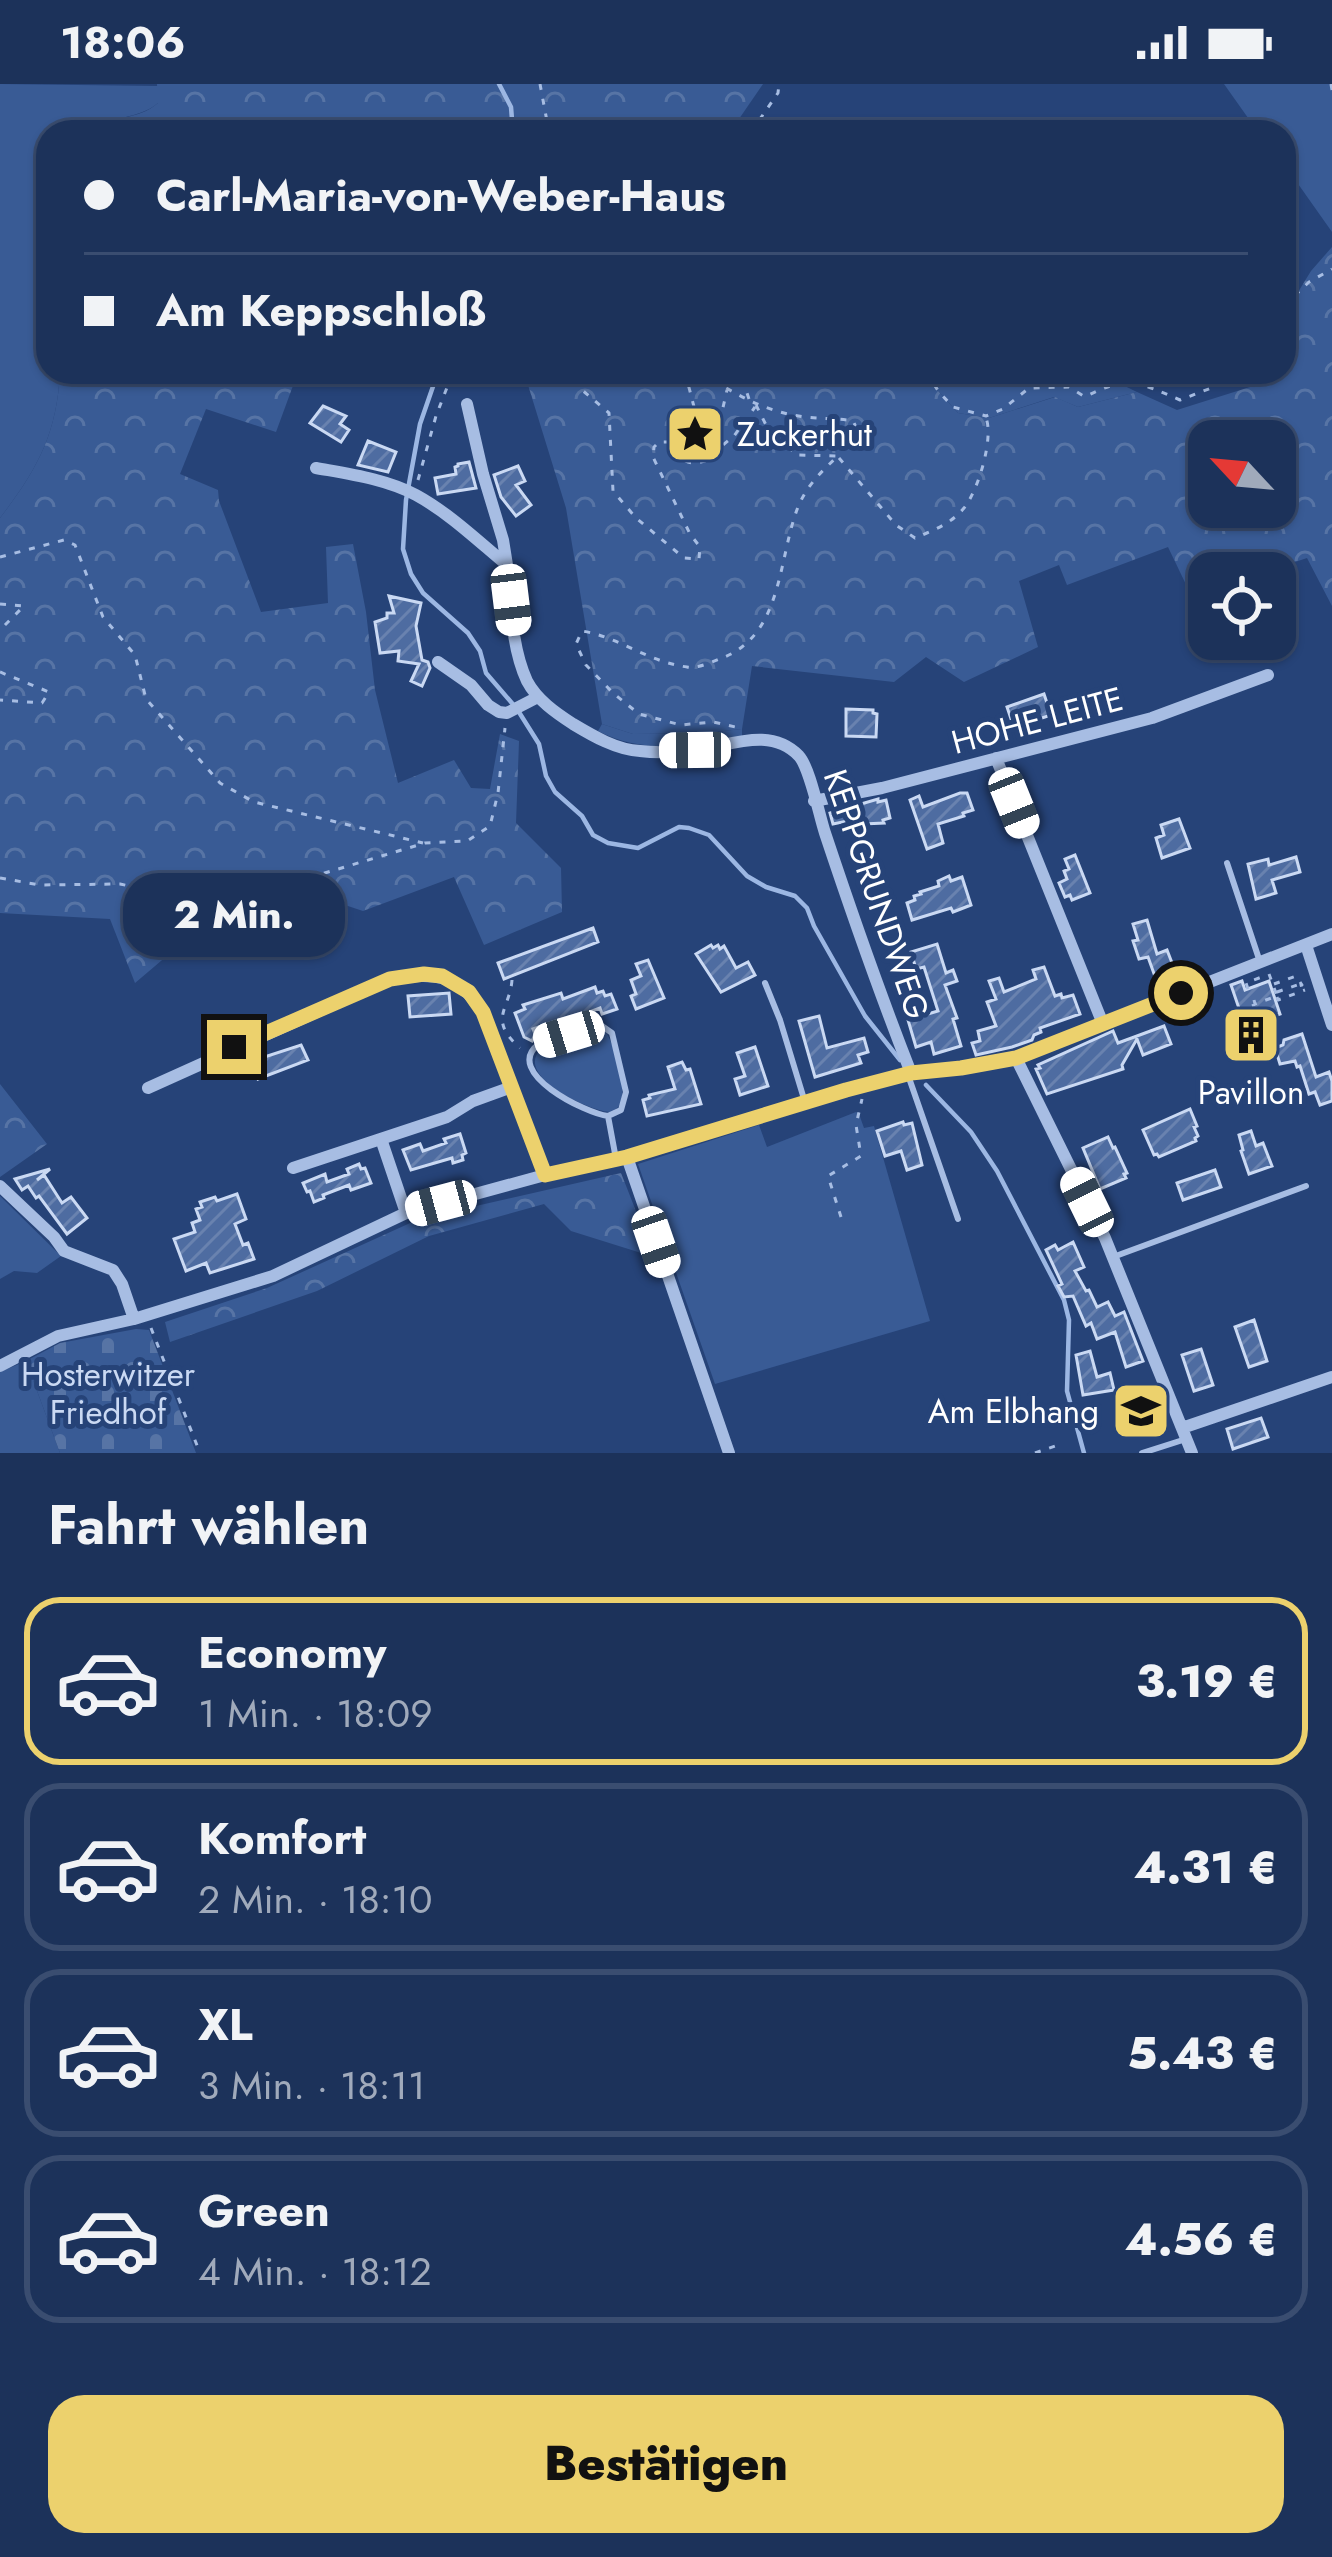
<!DOCTYPE html>
<html lang="de">
<head>
<meta charset="utf-8">
<style>
	:root { --surface:#1c325a; --page:#253a60; --text:#f1f3f6; --muted:#a0aabb; --line:#3a4d70; --accent:#ecd16d }
	body { margin:0; font-family:Jost,sans-serif; background:var(--page); color:var(--text); height:100vh; display:flex; flex-direction:column; font-size:45px; white-space:nowrap }
	* { box-sizing:border-box; margin:0 }
	p { font-size:39px; color:var(--muted) }
	.icon { flex:none; width:66px; height:66px; fill:none; stroke:currentColor; stroke-width:2; stroke-linecap:round; stroke-linejoin:round }
	.map { position:relative; height:1369px; overflow:hidden }
	.panel { display:flex; flex-direction:column; background:var(--surface); flex:1 }
	.panel>* { flex:none }
	.hud { position:absolute; left:36px; top:36px; width:1260px; height:264px; border-radius:36px; box-shadow:0 3px 9px #0004,0 0 0 3px var(--line); display:grid; align-content:center; height:264px; padding:0 48px; background:var(--surface) }
	.needle { width:78px; rotate:296deg }
	.controls { position:absolute; left:1188px; top:336px; display:grid; gap:24px }
	.controls a { display:grid; place-items:center; width:108px; height:108px; border-radius:24px; background:var(--surface); box-shadow:0 3px 9px #0004,0 0 0 3px var(--line); font-size:60px }
	.end { position:absolute; width:54px; height:54px; margin:-27px; border:15px solid #ecd16d; background:#111; box-shadow:0 0 0 6px #111 }
	.from { border-radius:50% }
	.bubble { position:absolute; height:84px; border-radius:36px; background:var(--surface); box-shadow:0 3px 9px #0004,0 0 0 3px var(--line); font-size:39px; font-weight:800; line-height:84px; text-align:center }
	.car { position:absolute; width:36px; height:72px; margin:-36px -18px; border-radius:15px; box-shadow:0 0 9px 3px #0007; background:linear-gradient(#fff 24%,#345 0 40%,#fff 0 76%,#345 0 86%,#fff 0) }
	.hud b { display:flex; align-items:center; gap:42px; height:114px; font-size:45px }
	.hud b+b { border-top:3px solid var(--line) }
	.hud i { width:30px; height:30px; background:var(--text) }
	ul { padding:0; list-style:none }
	li { display:flex; align-items:center; gap:36px; height:168px; margin:0 24px 18px; padding:0 24px; border:6px solid var(--line); border-radius:36px }
	li div { flex:1 }
	li b { display:block; font-size:45px }
	li em { font-style:normal; font-weight:800 }
	li.current { border-color:var(--accent) }
	li>.icon { width:108px; height:108px; stroke-width:1.5 }
	h2 { padding:0 48px; font-size:54px; line-height:144px }
	.action { display:flex; gap:24px; margin-top:auto; padding:24px 48px }
	.action a { flex:1; height:138px; border-radius:36px; background:var(--accent); color:#111; font-size:48px; font-weight:800; line-height:138px; text-align:center }
	.status { display:flex; justify-content:space-between; align-items:center; height:84px; padding:0 60px; background:var(--surface); direction:ltr }
	.status svg { height:33px; fill:currentColor }
	.map>svg:first-child { display:block }
	.green { fill:#395b95 }
	.forest { fill:url(#forest-crowns); fill-rule:evenodd }
	.cemetery { fill:url(#cemetery-stones) }
	.lines { fill:none; stroke-linecap:round; stroke-linejoin:round }
	.stream { stroke:#9cb7e3; stroke-width:4.5 }
	.building { fill:url(#building-hatch); stroke:#cad9f3; stroke-width:3 }
	.path { stroke:#a7bde3; stroke-width:3; stroke-dasharray:6 9; stroke-linecap:butt }
	.service { stroke:#a7bde3; stroke-width:6 }
	.minor { stroke:#a7bde3; stroke-width:12 }
	.route { stroke:#ecd16d; stroke-width:15 }
	.labels { text-anchor:middle; stroke-width:10; stroke-linejoin:round; paint-order:stroke }
	.poi-label { font-size:33px; fill:#fff; stroke:#264378; text-anchor:start }
	.street-label { font-size:33px; fill:#fff; stroke:#264378 }
	.park-label { font-size:33px; fill:#cad9f3; stroke:#264378 }
</style>
</head>
<body>
<div class="status"><b>18:06</b><svg viewBox="0 0 49 12"><path d="M0 12V9h3v3zM5 12V6h3v6zM10 12V3h3v9zM15 12V0h3v12zM26 1h20v11H26zM47 4h2v5h-2z"/></svg></div>
<div class="map">
<svg width="1332" height="1369" viewBox="0 0 1332 1369">
	<defs>
		<pattern id="forest-crowns" width="20" height="18" patternUnits="userSpaceOnUse" patternTransform="scale(3)"><rect width="20" height="18" fill="#395b95"/><path d="M2 6a3 3 0 1 1 6 0M12 15a3 3 0 1 1 6 0" fill="none" stroke="#5774a5"/></pattern>
		<pattern id="cemetery-stones" width="16" height="16" patternUnits="userSpaceOnUse" patternTransform="scale(3)"><rect width="16" height="16" fill="#395b95"/><path d="M2 7V4a2 2 0 0 1 4 0v3zM10 15v-3a2 2 0 0 1 4 0v3z" fill="#5774a5"/></pattern>
		<pattern id="building-hatch" width="6" height="6" patternUnits="userSpaceOnUse" patternTransform="scale(3)"><rect width="6" height="6" fill="#4e6ca1"/><path d="M-1 1l2-2M0 6l6-6M5 7l2-2" fill="none" stroke="#6982af"/></pattern>
	</defs>
	<rect width="100%" height="100%" fill="#264378"/>
	<path class="green" d="M0,0L158,2V19C138,36 110,31 91,48H48V288H60C57,350 37,386 0,434Z
		M1224,0H1332V148L1284,80V48H1258Z
		M921,288H1096L1137,308L1078,323L1054,313L989,334L958,329Z
		M602,640L633,650L705,649L742,645V653C694,662 644,671 598,647Z
		M597,945L606,948C614,961 629,1008 619,1022C617,1025 613,1026 610,1028C589,1027 513,992 541,965C553,954 580,950 597,945Z
		M856,1028L859,1030L864,1044L874,1042L930,1237L715,1300L638,1080L759,1041L767,1063Z
		M0,1112L61,1172L37,1189L14,1187L0,1195Z
		M26,1277L60,1369H0V1288Z"/>
	<path class="forest" d="M157,0H763L730,48H91C110,31 138,37 158,19Z
		M1332,163V522L1307,474L1262,489H1209V508L1192,513L1168,463L1067,501L1059,481L1019,497L1038,563L964,598L926,573L894,598L752,582L742,645L705,649L633,650L602,640L566,424L524,288H921L958,329L989,334L1055,313L1078,323L1137,308L1177,326L1250,303L1256,288H1284V231L1311,187ZM1209,357H1275V423H1209Z
		M60,288H298L276,348L206,325L180,390L218,406L219,417L261,528L328,519L326,463L353,460L366,528L375,606L398,699L454,676L471,704L490,705L500,650L519,657L516,739L561,784L562,828L484,861L454,793L363,827L306,808L214,835L174,851L168,871L135,899L110,835L0,829V434C37,386 57,350 60,288Z
		M0,1000L47,1060L0,1093Z
		M621,1089L654,1173L571,1147L544,1120L429,1152L317,1207L170,1258L165,1238L267,1204L419,1135Z"/>
	<path class="cemetery" d="M136,1245L149,1246L196,1369H60L26,1277L60,1259Z"/>
	<g class="lines">
		<path class="stream" d="M499,0L511,23L513,48
			M438,288L420,340L406,416L403,465L411,490L423,509L468,549L480,567L486,589L517,625L539,660L546,692L555,708L582,732L593,751L608,759L638,764L679,743L689,744L709,751L747,792L766,803L795,812L807,824L814,842L865,932L900,976
			M926,1001L971,1048L997,1087L1064,1216L1069,1236L1067,1307L1084,1369"/>
	</g>
	<path class="building" d="M323,322L346,332L340,340L349,346L341,358L310,339Z
		M368,357L396,368L388,388L358,381Z
		M469,378L476,404L438,410L435,394L456,390L455,383L458,382V380Z
		M518,382L525,397L516,401L531,421L516,432L501,413L494,391Z
		M389,512L421,519L416,542L422,576L428,578L430,584L422,602L411,597L419,580L398,577L399,567L380,569L375,538L387,534V529H394Z
		M1044,610L1051,631L1024,640L1022,635L1012,638L1007,623Z
		M846,625L873,626V629L877,630L876,653L846,652Z
		M960,709H967L973,726L963,729L964,732L938,740L943,759L927,765L910,716L919,712L923,723Z
		M878,715V718L886,716L890,734L883,736L884,739L863,740L862,734L833,740L830,729Z
		M1179,735L1190,764L1162,774L1156,754L1164,751L1161,741Z
		M1075,771L1090,809L1072,816L1070,811L1065,813L1059,799L1067,795L1064,787L1069,785L1065,775Z
		M1296,773L1300,788L1272,796L1276,809L1256,815L1248,780L1268,775L1269,781Z
		M949,792L951,797L962,793L971,821L953,828L951,824L912,836L907,819L915,816L914,812L921,810L920,808L939,802L938,797Z
		M1147,836L1157,870L1167,866L1174,884L1163,888L1165,896L1157,898L1148,873L1139,875L1133,857L1138,856L1133,840Z
		M593,844L598,858L504,895L498,879Z
		M937,860L946,889L953,886L957,897L945,901L957,934L953,935L961,962L934,970L931,958L916,963L908,936L938,927L924,883L916,885L911,868Z
		M711,861L713,864L718,861L720,865L724,862L736,884L748,878L755,891L721,908L696,870Z
		M648,876L664,914L636,925L631,912L636,910L631,896L641,892L636,880Z
		M1044,883L1055,912L1061,910L1062,914L1073,911L1080,930L1040,944L1041,948L1034,951L1032,956L1012,963L976,971L972,959L980,957L978,947L996,942L987,918L996,915L989,897L999,894L1004,908L1036,895L1033,886Z
		M1242,897L1245,906L1269,897L1280,930L1245,942L1231,901Z
		M595,903L597,909L603,907L605,912L611,910L617,925L602,930L600,924L560,939L559,936L533,945L535,950L532,957L524,953L515,929L525,925L523,921L561,909L563,915Z
		M449,909L451,930L410,933L408,912Z
		M819,932L827,964L864,954L868,968L858,971L861,979L815,993L799,937Z
		M1164,942L1171,960L1143,971L1137,955L1122,981L1123,985L1047,1010L1036,985L1040,984L1038,981L1113,947L1118,959Z
		M1302,950L1316,993L1329,988L1332,997V1017L1320,1021L1315,1008L1309,1010L1300,982L1297,983L1295,977L1280,980L1275,964L1283,961L1284,956Z
		M301,961L308,976L258,995L252,977Z
		M755,963L768,1002L740,1011L735,995L745,992L737,969Z
		M682,978L686,986L690,985L701,1020L647,1032L643,1016L650,1014L649,1011L675,1005L668,983Z
		M1190,1025L1197,1042L1194,1043L1198,1052L1195,1054L1196,1057L1159,1073L1157,1070L1154,1071L1143,1046Z
		M903,1038L904,1041L912,1039L922,1081L907,1086L901,1067L885,1072L877,1047Z
		M1251,1047L1256,1062L1263,1059L1272,1082L1249,1090L1241,1067L1243,1066L1239,1051Z
		M460,1050L466,1069L462,1071L463,1076L453,1079L452,1074L411,1086L403,1066L420,1060L423,1067L446,1059L444,1055Z
		M1108,1053L1113,1064L1115,1063L1127,1089L1124,1090L1126,1094L1100,1105L1083,1064Z
		M359,1080L361,1085L365,1084L371,1099L351,1106L349,1101L323,1111L324,1114L314,1118L310,1107L307,1108L303,1099L325,1090L327,1098L349,1090L347,1085Z
		M50,1085L37,1096L44,1091L62,1119L71,1113L87,1134L67,1150L39,1112L36,1114L28,1102L22,1106L15,1095Z
		M1215,1086L1221,1103L1183,1116L1177,1099Z
		M237,1110L246,1135L235,1140L243,1161L248,1159L254,1175L210,1189L206,1179L186,1187L174,1155L195,1148L192,1139L200,1136L196,1125L202,1123L200,1118L215,1113L217,1117Z
		M1073,1158L1084,1183L1075,1187L1086,1207L1089,1206L1097,1223L1108,1218L1115,1232L1124,1228L1143,1277L1126,1283L1115,1248L1097,1255L1091,1239L1086,1242L1073,1212L1064,1213L1058,1202L1062,1200L1046,1166L1055,1161L1058,1166Z
		M1254,1236L1267,1277L1249,1283L1235,1243Z
		M1201,1265L1213,1301L1194,1307L1182,1271Z
		M1090,1267L1097,1293L1110,1289L1114,1306L1083,1311L1076,1271Z
		M1143,1318L1146,1326L1151,1324L1155,1335L1150,1337L1153,1344L1131,1353L1122,1326Z
		M1261,1334L1268,1353L1233,1365L1227,1345Z"/>
	<g class="lines">
		<path class="path" d="M540,0L549,48
			M1331,0L1332,6
			M751,48L778,9L779,0
			M1284,222L1309,198L1332,185
			M524,288L529,298
			M561,288L609,329L613,407L636,434L684,474L699,475L700,463L690,450L653,373L654,363L659,358H668C683,375 684,384 708,376L713,369L734,352L755,323
			M685,288L707,373
			M701,288C734,310 765,328 805,333C821,335 837,334 853,337L855,341L851,349L794,356L790,364L796,371L838,372C822,387 807,401 798,423C778,474 783,551 722,574C711,578 698,585 687,583C648,578 619,553 582,547L576,560L586,581L613,609L639,630L681,641L713,638L740,644
			M797,288C821,298 834,299 857,288
			M926,288L939,308L953,323L986,332L1003,325L1029,304L1069,303L1085,313C1127,291 1138,298 1180,316L1219,301L1238,288
			M749,315L746,306L751,295L761,288
			M756,321L770,349L790,364
			M713,367L727,306
			M839,374L896,441L915,454C932,447 951,440 964,424C978,407 994,354 986,334
			M418,396L436,332L453,288
			M0,473L64,456L75,461L103,533L135,571L146,615L220,699L254,718L423,759
			M0,520L24,522L0,546
			M0,588L49,608L42,619L0,616
			M0,794L40,801L120,800L200,817L226,816L258,809L425,759L467,757L490,742L498,709L505,644
			M512,896C510,925 487,935 520,964
			M1300,898L1302,901L1298,902V899Z
			M1274,900L1299,891
			M1248,905L1246,899L1267,891
			M1277,908L1297,901
			M1277,913L1278,916L1305,906
			M1254,916L1255,920L1277,912L1269,890
			M1248,945L1258,941L1253,920
			M841,1133L828,1092L861,1072L856,1041L862,1015
			M151,1244L200,1369
			M1035,1369L1055,1362"/>
		<path class="service" d="M1227,779L1259,875
			M765,899L780,936L804,1015
			M908,991L958,1135
			M608,1032C587,1030 501,988 539,960C550,953 582,945 596,942H602L612,949L626,1008L621,1026L608,1032L616,1075
			M1113,1173L1306,1102
			M1142,1369L1186,1355"/>
		<path class="minor" d="M467,320L483,390L503,456L507,481
			M316,384C349,390 386,395 416,411C449,429 478,457 507,481C511,518 511,563 527,597C537,616 556,629 573,640C593,652 617,666 640,667C657,669 678,668 695,666C730,662 770,642 799,672C810,684 819,731 825,749C852,830 880,910 911,989
			M438,578L471,601L488,621L499,628L507,629L538,613
			M996,674L1103,940
			M814,717L882,704L1152,634L1268,591
			M1306,861L1332,941
			M1016,974L1105,1154L1192,1369
			M148,1004L390,895C434,889 456,888 483,928L545,1091
			M381,1055L406,1129
			M627,1073L729,1369
			M293,1084L447,1033L473,1017L512,1003
			M0,1102L54,1153L64,1167L113,1186L122,1200L134,1235
			M0,1282L58,1252L134,1235L273,1192L406,1129L545,1091L627,1073L846,1006L911,989L961,984L1016,974L1332,850
			M1182,1344L1332,1293"/>
	</g>
	<g class="lines">
		<path class="route" d="M234,963L390,895L424,890L442,892L469,908L483,928L545,1091L627,1073L846,1006L911,989L961,984L1016,974L1181,909"/>
	</g>
	<defs>
		<symbol id="sight-square" viewBox="-11 -11 22 22"><rect x="-9" y="-9" width="18" height="18" rx="4" fill="#ecd16d" stroke="#264378"/><path d="M0-6L1.8-2.2L6-1.7L2.9 1.2L3.7 5.4L0 3.3L-3.7 5.4L-2.9 1.2L-6-1.7L-1.8-2.2Z" fill="#111"/></symbol>
		<symbol id="building-square" viewBox="-11 -11 22 22"><rect x="-9" y="-9" width="18" height="18" rx="4" fill="#ecd16d" stroke="#264378"/><path d="M-4-6H4V6H1V3H-1V6H-4ZM-2.5-4.3h1.7v1.8h-1.7ZM.8-4.3h1.7v1.8H.8ZM-2.5-1h1.7V.8h-1.7ZM.8-1h1.7V.8H.8Z" fill="#111"/></symbol>
		<symbol id="school-square" viewBox="-11 -11 22 22"><rect x="-9" y="-9" width="18" height="18" rx="4" fill="#ecd16d" stroke="#264378"/><path d="M0-5L7-2L0 1L-7-2ZM-4 1L0 2.5L4 1V4Q0 6-4 4Z" fill="#111"/></symbol>
	</defs>
	<g fill-rule="evenodd">
		<use href="#sight-square" x="662" y="317" width="66" height="66"/>
		<use href="#building-square" x="1218" y="918" width="66" height="66"/>
		<use href="#school-square" x="1108" y="1294" width="66" height="66"/>
	</g>
	<g class="labels">
		<g class="poi-label">
			<text x="737" y="362">Zuckerhut</text>
			<text x="1251" y="1020" text-anchor="middle">Pavillon</text>
			<text x="1099" y="1339" text-anchor="end">Am Elbhang</text>
		</g>
		<g class="street-label">
			<text transform="translate(1037 636) rotate(-15)" y="12">HOHE LEITE</text>
			<text transform="translate(877 810) rotate(71)" y="12">KEPPGRUNDWEG</text>
		</g>
		<g class="park-label">
			<text x="108" y="1302">Hosterwitzer<tspan x="108" dy="38">Friedhof</tspan></text>
		</g>
	</g>
</svg>
<div class="controls">
<a><svg class="needle" viewBox="-14 -14 28 28"><path d="M0-13l5 13h-10z" fill="#e53935"/><path d="M0 13l5-13h-10z" fill="#a0aabb"/></svg></a>
<a><svg class="icon" aria-label="locate" viewBox="0 0 24 24"><circle cx="12" cy="12" r="6"/><path d="M12 2v4M12 18v4M2 12h4M18 12h4"/></svg></a>
</div>
<i class="end from" style="left:1181px;top:909px"></i>
<i class="end" style="left:234px;top:963px"></i>
<div class="bubble" style="left:123px;top:789px;width:222px">2 Min.</div>
<i class="car" style="left:511px;top:516px;rotate:173deg"></i>
<i class="car" style="left:695px;top:666px;rotate:269deg"></i>
<i class="car" style="left:1014px;top:719px;rotate:158deg"></i>
<i class="car" style="left:569px;top:950px;rotate:253deg"></i>
<i class="car" style="left:1087px;top:1118px;rotate:334deg"></i>
<i class="car" style="left:441px;top:1119px;rotate:255deg"></i>
<i class="car" style="left:656px;top:1158px;rotate:161deg"></i>
<div class="hud">
<b><i class="from"></i>Carl-Maria-von-Weber-Haus</b>
<b><i></i>Am Keppschloß</b>
</div>
</div>
<section class="panel">
<h2>Fahrt wählen</h2>
<ul>
<li class="current"><svg class="icon" aria-label="car" viewBox="0 0 24 24"><path d="M5 17H2v-5l4-1 3-4h7l3 4 3 1v5h-3M9 17h6M6 11h13"/><circle cx="7" cy="17" r="2"/><circle cx="17" cy="17" r="2"/></svg><div><b>Economy</b><p>1 Min. · 18:09</p></div><em>3.19 €</em></li>
<li><svg class="icon" aria-label="car" viewBox="0 0 24 24"><path d="M5 17H2v-5l4-1 3-4h7l3 4 3 1v5h-3M9 17h6M6 11h13"/><circle cx="7" cy="17" r="2"/><circle cx="17" cy="17" r="2"/></svg><div><b>Komfort</b><p>2 Min. · 18:10</p></div><em>4.31 €</em></li>
<li><svg class="icon" aria-label="car" viewBox="0 0 24 24"><path d="M5 17H2v-5l4-1 3-4h7l3 4 3 1v5h-3M9 17h6M6 11h13"/><circle cx="7" cy="17" r="2"/><circle cx="17" cy="17" r="2"/></svg><div><b>XL</b><p>3 Min. · 18:11</p></div><em>5.43 €</em></li>
<li><svg class="icon" aria-label="car" viewBox="0 0 24 24"><path d="M5 17H2v-5l4-1 3-4h7l3 4 3 1v5h-3M9 17h6M6 11h13"/><circle cx="7" cy="17" r="2"/><circle cx="17" cy="17" r="2"/></svg><div><b>Green</b><p>4 Min. · 18:12</p></div><em>4.56 €</em></li>
</ul>
<div class="action"><a>Bestätigen</a></div>
</section>
</body>
</html>
